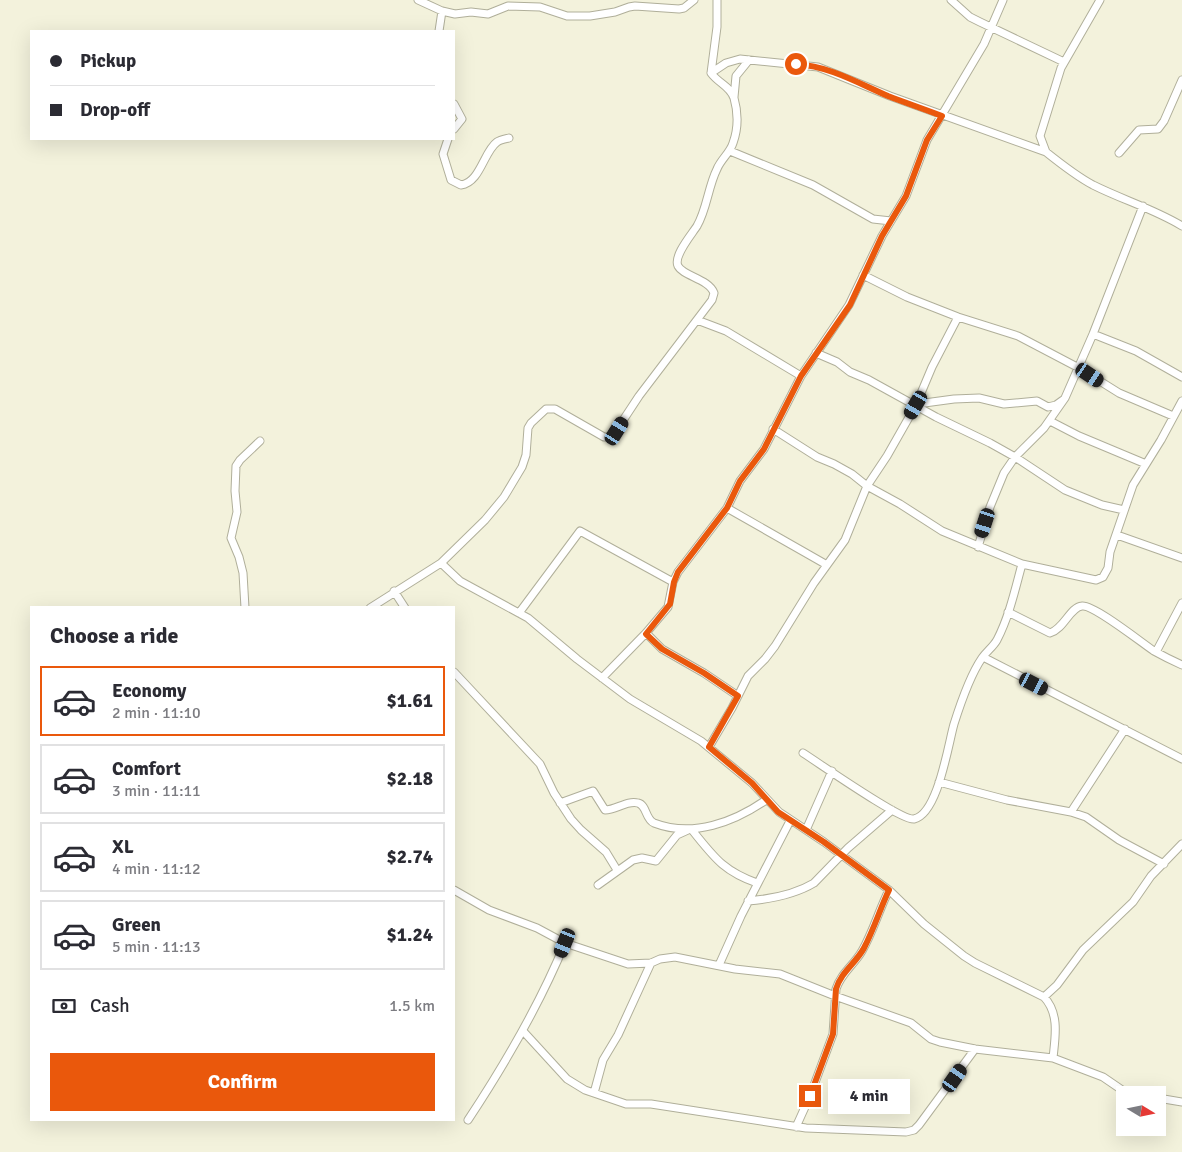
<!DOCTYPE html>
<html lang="en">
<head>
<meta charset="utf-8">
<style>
	:root { --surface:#fff; --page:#f2f2f3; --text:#2b2b33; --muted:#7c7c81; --line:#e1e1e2; --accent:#ea580c }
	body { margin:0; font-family:Signika,sans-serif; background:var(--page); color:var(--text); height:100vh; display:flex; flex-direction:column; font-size:19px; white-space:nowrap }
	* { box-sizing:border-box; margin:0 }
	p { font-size:16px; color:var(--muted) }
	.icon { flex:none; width:28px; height:28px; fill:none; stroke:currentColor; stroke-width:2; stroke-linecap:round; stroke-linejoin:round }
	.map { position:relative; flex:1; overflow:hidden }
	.side { position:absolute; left:30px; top:606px; width:425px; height:515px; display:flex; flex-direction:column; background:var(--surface); border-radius:0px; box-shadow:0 5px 20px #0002 }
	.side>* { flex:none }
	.hud { position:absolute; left:30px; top:30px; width:425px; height:110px; border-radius:0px; box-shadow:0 5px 20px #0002; display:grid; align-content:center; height:110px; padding:0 20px; background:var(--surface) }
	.needle { width:32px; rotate:100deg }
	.fabs { position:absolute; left:1116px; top:1086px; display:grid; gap:10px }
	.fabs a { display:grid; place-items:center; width:50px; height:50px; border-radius:0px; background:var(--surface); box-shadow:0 5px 20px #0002; font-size:25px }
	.end { position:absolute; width:22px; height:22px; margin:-11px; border:6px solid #ea580c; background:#fff; box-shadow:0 0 0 2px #fff }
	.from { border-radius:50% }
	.bubble { position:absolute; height:35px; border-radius:0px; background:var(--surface); box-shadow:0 5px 20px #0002; font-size:16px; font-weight:700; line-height:35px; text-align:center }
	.car { position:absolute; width:15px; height:30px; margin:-15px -8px; border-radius:6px; box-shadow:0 0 4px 1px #0007; background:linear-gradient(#222 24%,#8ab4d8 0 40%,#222 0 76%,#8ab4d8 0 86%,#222 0) }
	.hud b { display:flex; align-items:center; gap:18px; height:48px; font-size:19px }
	.hud b+b { border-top:1px solid var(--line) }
	.hud i { width:12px; height:12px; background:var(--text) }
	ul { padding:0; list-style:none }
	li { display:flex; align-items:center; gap:15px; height:70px; margin:0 10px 8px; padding:0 10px; border:2px solid var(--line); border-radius:0px }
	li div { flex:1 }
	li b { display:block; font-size:19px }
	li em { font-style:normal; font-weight:700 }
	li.active { border-color:var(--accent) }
	li>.icon { width:45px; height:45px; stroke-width:1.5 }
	h2 { padding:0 20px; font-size:22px; line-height:60px }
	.pay { display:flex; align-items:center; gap:12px; height:55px; padding:0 20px; font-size:19px }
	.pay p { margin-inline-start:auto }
	.primary-button { display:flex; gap:10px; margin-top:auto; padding:10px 20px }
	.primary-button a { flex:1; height:58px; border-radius:0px; background:var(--accent); color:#fff; font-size:20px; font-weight:700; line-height:58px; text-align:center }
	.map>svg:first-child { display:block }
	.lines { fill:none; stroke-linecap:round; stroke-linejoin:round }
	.minor-casing { stroke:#b0af9a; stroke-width:9 }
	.minor { stroke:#fff; stroke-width:7 }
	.route { stroke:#ea580c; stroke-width:6 }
</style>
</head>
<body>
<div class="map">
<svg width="1182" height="1152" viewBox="0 0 1182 1152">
	<rect width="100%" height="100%" fill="#f3f2dc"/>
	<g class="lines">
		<defs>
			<path id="minor" d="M418,0L442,11L455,14L471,12L488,14L508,6L540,7L567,16H590L615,12L629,7L635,6L679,9L684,8L694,0
				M951,0L970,17L980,22L1064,62
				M439,31L442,11
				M711,73L726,63L740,59L818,67L890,96L1046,152C1061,164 1076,176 1093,185C1123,200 1154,209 1182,226
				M734,97L736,76L749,60
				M454,104L462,119L454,129
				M448,139L443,154L451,180L461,185C480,183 484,151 497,142C500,140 505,139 509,138
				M730,151L813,185L873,219L891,221
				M1046,152L1040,136L1061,68L1100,0
				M1119,153L1139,130L1158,129L1164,121L1182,80
				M863,275L907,297L958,317L1018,336L1079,368L1119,393L1173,416
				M697,320L726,331L801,376
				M1093,334L1136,351L1182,377
				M816,353L837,362L850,372L869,380L936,417L990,443L1015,457L1065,490L1102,505L1124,510
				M917,404L954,399L979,398L1004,404L1037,401L1048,407L1056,405L1063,400
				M1050,421L1079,436L1146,464
				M773,429L817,457L834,464L852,474L867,486L900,504L942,531L1022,564L1096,580L1103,577L1108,568L1110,552L1133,485L1161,440L1182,401
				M727,508L827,565
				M1117,535L1182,558
				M978,547L990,507L1004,473L1015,457L1044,428L1065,398L1093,334L1143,206
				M441,563L460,581L528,618L577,659L630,699L701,741L752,783L779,812L824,842L889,890L924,924L964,956L975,963L1044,997C1060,1014 1055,1038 1053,1058
				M394,591L405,608
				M245,608L243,573L239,557L231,538L237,512L235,491L236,466L240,460L260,441
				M370,608L441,563L485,520L504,497L522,467L526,455L528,428L531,423L546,409H555L604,437H612L639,396L712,300L714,293C709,279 683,276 678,266C673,256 692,234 697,226C707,209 708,187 717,169C721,159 730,153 733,143C738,129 738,112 734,98C730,86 718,83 711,73L717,27V0
				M1008,612L1050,633C1064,629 1070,607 1082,606C1093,604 1142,643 1154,651C1163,656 1173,661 1182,665
				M519,613L580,531L673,582
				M646,633L662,649L704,673L738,696
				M1156,652L1182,603
				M983,657L1182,759
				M454,672L540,764L554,793L571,819L581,830L606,852L617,870
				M602,678L646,633L668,607L673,582L678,572L727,508L740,481L764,449L801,376L849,305L882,236L906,196L927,140L984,44L1003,0
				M709,747L732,708L748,676L765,659L775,646L814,583L845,540L867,486L887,456L916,405L932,367L958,317
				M803,753C819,763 901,821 914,819C938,814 948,745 954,724C960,705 971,674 982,658C987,651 993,647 997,640C1009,617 1015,590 1022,564
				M939,782L1007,800L1071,812L1086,817L1119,840L1164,864
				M560,803L593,791L605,810C616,810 627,800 638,803C647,805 645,819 654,823C693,838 734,822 766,800
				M1071,812L1125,729
				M692,830C714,857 723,871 757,883
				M806,830L832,771
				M598,885L633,860L642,858L656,861L677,835L688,830
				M454,890L489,910L537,928L565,943L628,964L651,963L660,959L675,957L735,969L780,974L835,996L911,1023L931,1039L940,1042L975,1049L1053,1058L1103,1077L1122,1090L1141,1095
				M748,901C771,899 794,895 814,883L848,848L892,810
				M719,965L741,916L790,821
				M1044,997L1057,985L1083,950L1133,902L1151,876L1182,844
				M523,1031L567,1079L585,1090L626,1104H651L806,1128L906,1132L914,1130L919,1125L975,1049
				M594,1093L603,1060L618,1035L651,963
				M1158,1098L1182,1102
				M468,1120C505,1064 539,1006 565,943
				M796,1127L810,1096L833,1034L836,989C841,973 854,965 862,951C873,932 879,910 889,890"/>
		</defs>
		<use href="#minor" class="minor-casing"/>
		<use href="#minor" class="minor"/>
	</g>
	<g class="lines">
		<path class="route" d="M796,64C829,66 858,83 888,96C906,103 924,109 942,116L927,140L906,196L882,236L850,305L801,376L764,449L740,481L727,508L678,572L674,582L670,604L646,634L662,649L704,673L738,696L709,747L752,783L778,812L824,842L889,890C880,909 874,929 864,948C856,963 841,972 836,989L833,1034L810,1096"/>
	</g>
</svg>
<div class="fabs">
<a><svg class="needle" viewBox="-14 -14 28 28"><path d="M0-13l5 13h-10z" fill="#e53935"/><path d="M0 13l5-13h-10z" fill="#7c7c81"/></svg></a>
</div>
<i class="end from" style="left:796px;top:64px"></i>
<i class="end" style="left:810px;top:1096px"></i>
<div class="bubble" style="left:828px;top:1079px;width:82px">4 min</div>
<i class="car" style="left:1090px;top:375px;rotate:124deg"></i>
<i class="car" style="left:916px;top:405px;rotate:210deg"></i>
<i class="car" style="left:617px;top:431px;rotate:32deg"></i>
<i class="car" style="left:985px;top:523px;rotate:198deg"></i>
<i class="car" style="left:1034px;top:684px;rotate:117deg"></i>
<i class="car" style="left:565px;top:943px;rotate:202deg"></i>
<i class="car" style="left:955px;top:1078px;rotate:35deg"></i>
<div class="hud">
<b><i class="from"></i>Pickup</b>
<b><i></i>Drop-off</b>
</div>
<section class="side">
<h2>Choose a ride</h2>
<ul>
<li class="active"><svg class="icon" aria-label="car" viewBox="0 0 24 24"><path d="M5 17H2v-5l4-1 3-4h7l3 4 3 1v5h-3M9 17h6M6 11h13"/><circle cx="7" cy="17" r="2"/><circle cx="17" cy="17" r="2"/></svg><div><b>Economy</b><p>2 min · 11:10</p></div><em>$1.61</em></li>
<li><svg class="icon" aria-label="car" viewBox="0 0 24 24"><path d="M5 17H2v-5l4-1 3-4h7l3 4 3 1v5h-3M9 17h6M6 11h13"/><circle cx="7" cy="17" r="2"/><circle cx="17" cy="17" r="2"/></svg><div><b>Comfort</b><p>3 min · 11:11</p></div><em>$2.18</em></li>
<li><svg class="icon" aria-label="car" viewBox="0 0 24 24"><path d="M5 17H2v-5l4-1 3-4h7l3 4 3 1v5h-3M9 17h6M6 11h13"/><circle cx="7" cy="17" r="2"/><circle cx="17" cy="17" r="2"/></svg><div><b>XL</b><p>4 min · 11:12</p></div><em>$2.74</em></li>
<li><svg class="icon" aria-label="car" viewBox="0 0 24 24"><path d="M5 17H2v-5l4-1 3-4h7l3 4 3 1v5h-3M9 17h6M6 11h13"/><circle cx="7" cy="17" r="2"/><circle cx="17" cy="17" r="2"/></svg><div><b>Green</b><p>5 min · 11:13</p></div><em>$1.24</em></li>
</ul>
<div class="pay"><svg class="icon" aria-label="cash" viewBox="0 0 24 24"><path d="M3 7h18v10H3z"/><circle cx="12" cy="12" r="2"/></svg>Cash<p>1.5 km</p></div>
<div class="primary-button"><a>Confirm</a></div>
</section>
</div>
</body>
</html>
